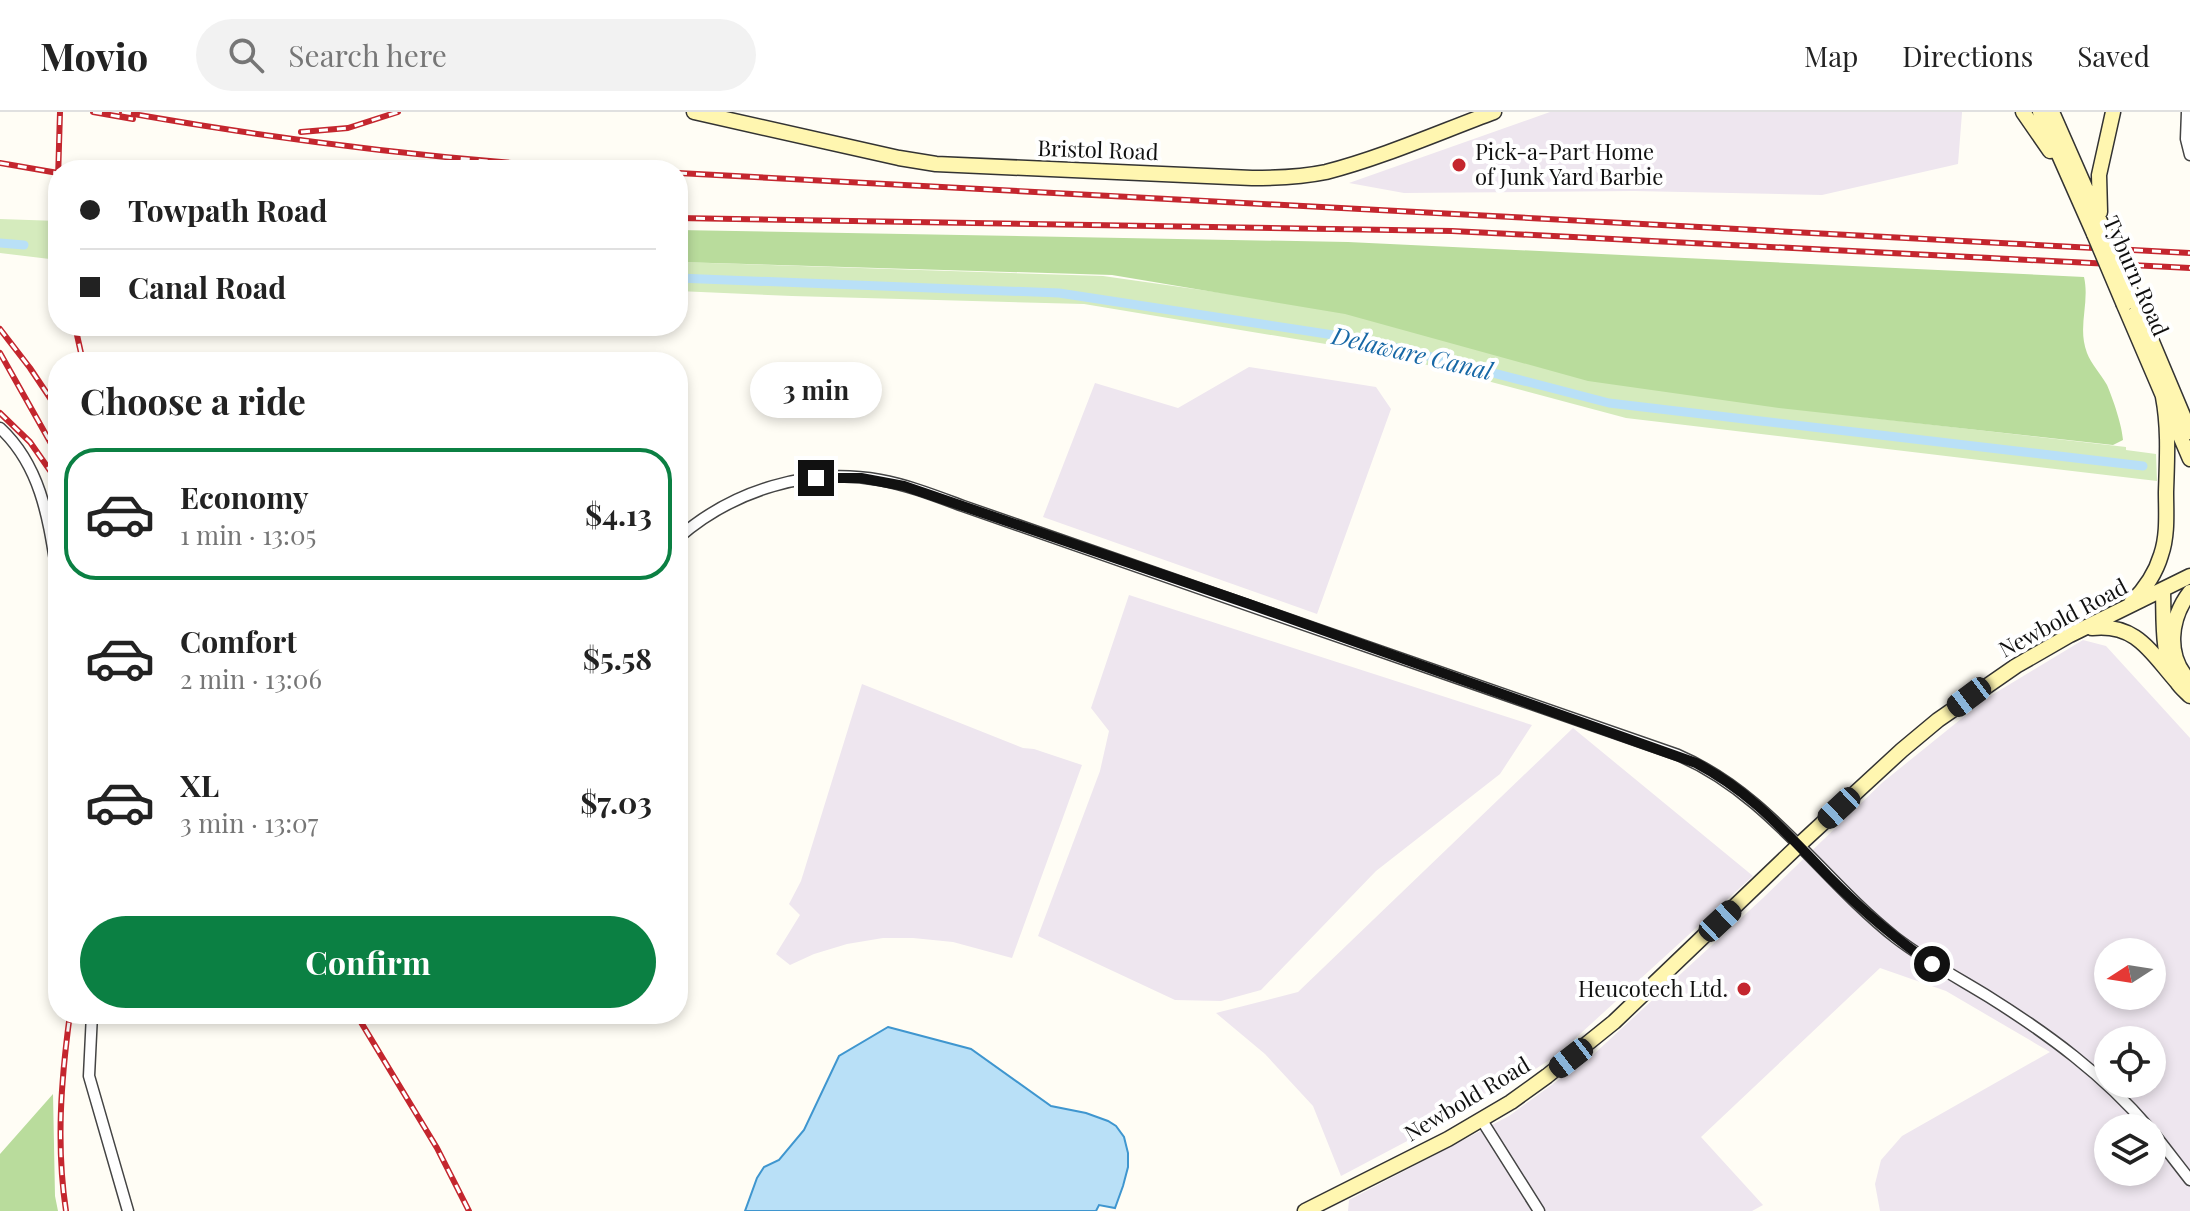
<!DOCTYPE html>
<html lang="en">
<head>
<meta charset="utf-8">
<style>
	:root { --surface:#fff; --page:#f2f2f2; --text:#222; --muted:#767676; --line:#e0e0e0; --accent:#0b8043 }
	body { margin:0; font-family:"Playfair Display",serif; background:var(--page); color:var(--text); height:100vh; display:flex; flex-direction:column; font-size:30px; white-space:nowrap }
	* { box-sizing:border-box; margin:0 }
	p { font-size:26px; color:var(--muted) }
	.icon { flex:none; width:44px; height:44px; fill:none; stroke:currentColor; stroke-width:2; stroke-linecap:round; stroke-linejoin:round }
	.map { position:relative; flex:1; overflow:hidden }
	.panel { position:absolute; left:48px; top:240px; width:640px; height:672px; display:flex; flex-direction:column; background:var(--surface); border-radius:32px; box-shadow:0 4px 12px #0003 }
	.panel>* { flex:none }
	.banner { position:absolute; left:48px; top:48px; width:640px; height:176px; border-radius:32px; box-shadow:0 4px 12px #0003; display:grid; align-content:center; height:176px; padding:0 32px; background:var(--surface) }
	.needle { width:52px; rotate:258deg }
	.fabs { position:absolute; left:2094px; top:826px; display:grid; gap:16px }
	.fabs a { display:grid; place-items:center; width:72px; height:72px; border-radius:50%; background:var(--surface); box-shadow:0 4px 12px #0003; font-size:40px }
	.end { position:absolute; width:36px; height:36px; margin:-18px; border:10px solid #111; background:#fff; box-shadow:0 0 0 4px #fff }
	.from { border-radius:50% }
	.bubble { position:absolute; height:56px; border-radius:28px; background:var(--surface); box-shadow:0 4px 12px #0003; font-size:26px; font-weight:700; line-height:56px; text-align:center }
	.car { position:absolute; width:24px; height:48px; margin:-24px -12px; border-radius:10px; box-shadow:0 0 6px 2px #0007; background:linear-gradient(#222 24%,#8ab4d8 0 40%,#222 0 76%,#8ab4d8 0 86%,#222 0) }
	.banner b { display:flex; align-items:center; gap:28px; height:76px; font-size:30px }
	.banner b+b { border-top:2px solid var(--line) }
	.banner i { width:20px; height:20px; background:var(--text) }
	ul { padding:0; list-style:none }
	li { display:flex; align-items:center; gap:24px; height:132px; margin:0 16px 12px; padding:0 16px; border:4px solid transparent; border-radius:32px }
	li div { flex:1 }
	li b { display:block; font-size:30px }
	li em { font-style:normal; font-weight:700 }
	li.active { border-color:var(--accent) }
	li>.icon { width:72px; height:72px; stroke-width:1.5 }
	h2 { padding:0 32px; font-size:36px; line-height:96px }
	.button { display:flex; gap:16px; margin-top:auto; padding:16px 32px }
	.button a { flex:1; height:92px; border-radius:48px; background:var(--accent); color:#fff; font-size:32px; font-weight:700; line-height:92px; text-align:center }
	header { display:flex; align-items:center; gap:48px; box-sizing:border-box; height:112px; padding:0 40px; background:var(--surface); border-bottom:2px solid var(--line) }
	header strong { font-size:38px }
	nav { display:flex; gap:44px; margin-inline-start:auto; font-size:28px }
	.search { width:560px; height:72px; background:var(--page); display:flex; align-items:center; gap:20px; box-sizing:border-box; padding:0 28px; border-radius:44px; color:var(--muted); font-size:30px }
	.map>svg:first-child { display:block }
	.industrial { fill:#eee6ef; fill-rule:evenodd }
	.green { fill:#d5ebbd }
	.forest { fill:#b9dc9c }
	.water { fill:#b9e0f7; stroke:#3f96cf; stroke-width:2 }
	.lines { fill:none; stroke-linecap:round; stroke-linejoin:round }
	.canal { stroke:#b9e0f7; stroke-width:9 }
	.minor-casing { stroke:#444; stroke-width:13 }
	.secondary-casing { stroke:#333; stroke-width:17 }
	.minor { stroke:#fff; stroke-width:10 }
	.secondary { stroke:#fff6b0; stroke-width:14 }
	.rail-casing { stroke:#c4262e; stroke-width:6 }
	.rail { stroke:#fff; stroke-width:3; stroke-dasharray:9; stroke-linecap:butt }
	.secondary-bridge-casing { stroke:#333; stroke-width:17; stroke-linecap:butt }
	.secondary-bridge { stroke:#fff6b0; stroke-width:14 }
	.route { stroke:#111; stroke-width:10 }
	.poi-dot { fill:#c4262e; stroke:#fff; stroke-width:3 }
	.labels { text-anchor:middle; stroke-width:8; stroke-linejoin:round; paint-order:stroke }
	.street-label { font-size:22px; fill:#111; stroke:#fff }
	.poi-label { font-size:22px; fill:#111; stroke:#fff; text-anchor:start }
	.water-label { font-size:24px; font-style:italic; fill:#1768a6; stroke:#fff }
</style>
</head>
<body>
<header>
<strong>Movio</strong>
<div class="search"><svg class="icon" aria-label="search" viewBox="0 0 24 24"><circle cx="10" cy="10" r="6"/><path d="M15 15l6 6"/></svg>Search here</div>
<nav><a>Map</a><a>Directions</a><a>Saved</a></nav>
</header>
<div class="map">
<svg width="2190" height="1099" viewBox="0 0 2190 1099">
	<rect width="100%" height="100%" fill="#fffdf5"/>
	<path class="industrial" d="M1550,0H1962V1L1958,52L1822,83L1634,79L1404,81L1349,71Z
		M1249,255L1376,275L1391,297L1317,502L1043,405L1095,271L1178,296Z
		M1129,483L1532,613L1500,662L1376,759L1261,878L1221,889L1175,888L1038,824L1100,659L1109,619L1091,596Z
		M2083,528L2106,534L2190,626V1099H1880L1875,1072L1881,1048L1902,1024L2050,940L1946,879L1880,856L1701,1025L1763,1093L1752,1099H1348L1349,1088L1509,1004L1594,942L1763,786L1883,670L1987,586ZM2108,840H2152V884H2108ZM2108,928H2152V972H2108ZM2108,1016H2152V1060H2108Z
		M862,572L1023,636L1034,637L1082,653L1012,846L953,830L913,826H883L847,832L814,842L790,853L776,842L800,803L789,792L801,769Z
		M1573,616L1753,764L1557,943L1500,980L1341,1064L1313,994L1265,942L1216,901L1298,880Z"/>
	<path class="green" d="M0,107L58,109V148L0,141Z
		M678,150L1103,164L1350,199L1778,295L2126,335V338L2156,342L2157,369L1626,306L1386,242L1084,192L792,184L678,179Z"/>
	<path class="forest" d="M678,118L1348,130L2084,165C2090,191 2077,215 2087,241C2091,252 2101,262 2107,273C2113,287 2122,313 2123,328L2113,333L1779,296L1588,269L1345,202L1112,163L678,150Z
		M53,982L55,1084L58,1099H0V1042Z"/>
	<path class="water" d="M888,915L971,937L1051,994L1086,1001L1108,1009L1116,1014L1124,1025L1128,1041V1055L1123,1074L1115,1096L1099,1093L1096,1099H745L757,1066L764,1055L779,1048L804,1018L839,944Z"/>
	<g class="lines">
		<path class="canal" d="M0,131L24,133
			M678,166L1059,181L1366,228L1609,291L2143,354"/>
		<defs>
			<path id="minor" d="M2187,0L2186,27L2190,43
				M0,316C43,356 49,412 58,467
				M678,426C733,378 808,355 880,368C908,373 936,384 963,394L1678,643C1769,682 1821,767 1896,826C1926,849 1958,866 1989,885C2048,922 2104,963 2149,1016
				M92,902L89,964L128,1099
				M1481,1007L1539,1099
				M2152,1019L2190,1068"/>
			<path id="secondary" d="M694,0L899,46L936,52L1252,66C1277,66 1302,65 1326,60C1381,46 1440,20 1494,0
				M2023,0L2050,39
				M2040,0L2094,122
				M2052,0L2103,116
				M2100,100L2099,63L2113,0
				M2124,193L2190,347
				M2137,194L2190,320
				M2163,479C2164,508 2161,544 2177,570C2180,575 2186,580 2190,584
				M2190,480C2170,506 2165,544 2190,569
				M2131,491C2144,478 2156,460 2161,443C2168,423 2166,400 2166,380C2167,348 2169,316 2163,285
				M2092,516C2137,511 2151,541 2177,570
				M1305,1099L1448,1027L1511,990L1547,964L1614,910L1800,732L1902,638L1938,608L2016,554L2070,523L2190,464"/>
		</defs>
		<use href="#minor" class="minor-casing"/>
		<use href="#secondary" class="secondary-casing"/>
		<use href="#minor" class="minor"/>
		<use href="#secondary" class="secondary"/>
		<defs>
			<path id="rail" d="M93,0L133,7
				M122,0C285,29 449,49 615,58
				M301,20L348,16L398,0
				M0,51L58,61
				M678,61L2190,141
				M58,67L60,0
				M678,106L1452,119L2190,156
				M75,214L83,250
				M0,217L30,256L58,298
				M0,241L58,344
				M0,301L30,330L58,370
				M356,902L437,1036L469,1099
				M66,1099C56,1033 61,968 70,902"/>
		</defs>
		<use href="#rail" class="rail-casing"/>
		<use href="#rail" class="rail"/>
		<defs>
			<path id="secondary-bridge" d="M2103,116L2137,194
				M2094,122L2124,193"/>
		</defs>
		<use href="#secondary-bridge" class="secondary-bridge-casing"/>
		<use href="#secondary-bridge" class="secondary-bridge"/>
	</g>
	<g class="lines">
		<path class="route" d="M816,366H861L904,374L1246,491L1696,651C1753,681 1785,720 1829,765C1861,797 1895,827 1932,852"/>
	</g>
	<g class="poi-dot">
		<circle cx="1459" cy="53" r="8"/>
		<circle cx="1744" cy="877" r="8"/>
	</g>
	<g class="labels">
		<g class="street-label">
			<text transform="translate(1098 38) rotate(2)" y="8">Bristol Road</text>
			<text transform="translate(2136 164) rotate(66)" y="8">Tyburn Road</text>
			<text transform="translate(2063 506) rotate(-28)" y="8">Newbold Road</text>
			<text transform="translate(1467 987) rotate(-31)" y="8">Newbold Road</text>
		</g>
		<g class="poi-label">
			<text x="1475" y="48">Pick-a-Part Home<tspan x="1475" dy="25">of Junk Yard Barbie</tspan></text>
			<text x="1728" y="885" text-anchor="end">Heucotech Ltd.</text>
		</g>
		<g class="water-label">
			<text transform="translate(1412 242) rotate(13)" y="8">Delaware Canal</text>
		</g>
	</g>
</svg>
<div class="fabs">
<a><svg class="needle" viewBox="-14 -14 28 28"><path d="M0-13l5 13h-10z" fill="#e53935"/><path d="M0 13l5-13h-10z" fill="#767676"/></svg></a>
<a><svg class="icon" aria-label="locate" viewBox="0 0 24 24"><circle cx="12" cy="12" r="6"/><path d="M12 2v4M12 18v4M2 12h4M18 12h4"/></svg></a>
<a><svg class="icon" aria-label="layers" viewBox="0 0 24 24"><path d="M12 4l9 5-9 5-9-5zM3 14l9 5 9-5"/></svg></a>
</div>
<i class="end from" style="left:1932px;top:852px"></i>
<i class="end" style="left:816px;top:366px"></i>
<div class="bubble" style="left:750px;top:250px;width:132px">3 min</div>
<i class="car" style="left:1969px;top:585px;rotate:233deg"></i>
<i class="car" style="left:1839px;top:696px;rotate:227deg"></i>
<i class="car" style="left:1720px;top:809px;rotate:47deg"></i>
<i class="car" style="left:1571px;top:946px;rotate:232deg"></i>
<div class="banner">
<b><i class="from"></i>Towpath Road</b>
<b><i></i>Canal Road</b>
</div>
<section class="panel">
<h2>Choose a ride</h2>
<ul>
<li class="active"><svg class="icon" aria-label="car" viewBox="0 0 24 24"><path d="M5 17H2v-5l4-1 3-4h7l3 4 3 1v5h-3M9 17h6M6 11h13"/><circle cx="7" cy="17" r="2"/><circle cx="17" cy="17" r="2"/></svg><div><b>Economy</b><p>1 min · 13:05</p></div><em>$4.13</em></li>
<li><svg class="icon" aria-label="car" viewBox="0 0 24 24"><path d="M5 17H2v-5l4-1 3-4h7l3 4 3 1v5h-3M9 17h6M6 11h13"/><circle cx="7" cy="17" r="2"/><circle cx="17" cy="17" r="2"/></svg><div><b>Comfort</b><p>2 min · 13:06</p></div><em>$5.58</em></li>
<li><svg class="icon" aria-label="car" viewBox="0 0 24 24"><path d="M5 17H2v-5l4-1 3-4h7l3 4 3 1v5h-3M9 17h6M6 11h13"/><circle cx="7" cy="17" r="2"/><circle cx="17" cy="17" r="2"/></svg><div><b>XL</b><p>3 min · 13:07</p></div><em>$7.03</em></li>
</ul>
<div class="button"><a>Confirm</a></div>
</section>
</div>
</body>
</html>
